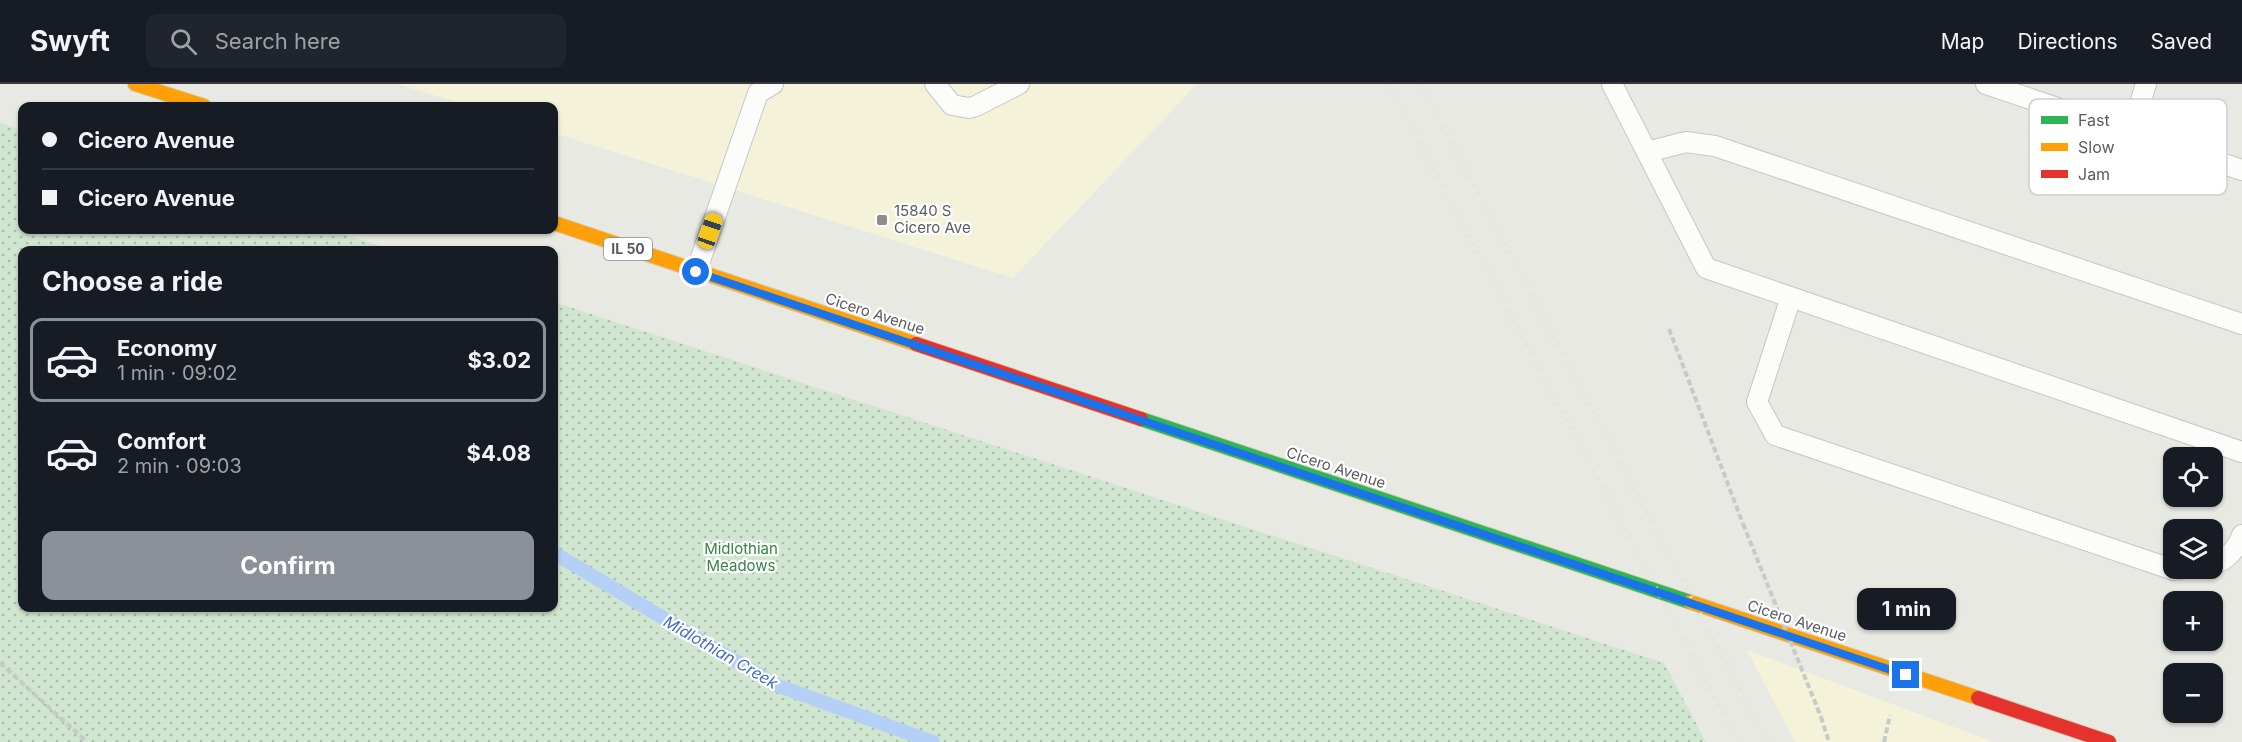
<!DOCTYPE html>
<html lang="en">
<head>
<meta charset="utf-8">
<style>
	:root { --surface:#171b24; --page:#20242c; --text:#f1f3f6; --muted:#9ea1a6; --line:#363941; --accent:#8c9099 }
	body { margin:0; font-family:Inter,sans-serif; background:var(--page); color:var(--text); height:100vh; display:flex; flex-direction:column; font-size:22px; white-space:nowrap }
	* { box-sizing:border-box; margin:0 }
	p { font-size:20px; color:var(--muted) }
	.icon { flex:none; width:33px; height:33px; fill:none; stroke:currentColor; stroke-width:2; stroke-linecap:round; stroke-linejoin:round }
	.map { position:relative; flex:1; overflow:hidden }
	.sheet { position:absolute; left:18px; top:162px; width:540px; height:366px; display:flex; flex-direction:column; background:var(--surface); border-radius:12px; box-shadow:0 2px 4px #0004 }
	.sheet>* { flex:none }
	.guide { position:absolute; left:18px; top:18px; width:540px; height:132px; border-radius:12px; box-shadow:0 2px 4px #0004; display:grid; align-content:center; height:132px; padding:0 24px; background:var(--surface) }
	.controls { position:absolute; left:2163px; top:363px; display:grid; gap:12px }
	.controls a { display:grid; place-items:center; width:60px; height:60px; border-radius:12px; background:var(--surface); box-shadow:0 2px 4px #0004; font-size:30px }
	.end { position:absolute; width:27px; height:27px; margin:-14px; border:8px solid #1a73e8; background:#fff; box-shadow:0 0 0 3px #fff }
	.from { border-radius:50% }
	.bubble { position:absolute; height:42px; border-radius:12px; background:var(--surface); box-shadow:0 2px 4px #0004; font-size:20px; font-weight:700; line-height:42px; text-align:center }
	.car { position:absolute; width:18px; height:36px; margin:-18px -9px; border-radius:8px; box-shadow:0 0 4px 2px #0007; background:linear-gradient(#f5c518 24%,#345 0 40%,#f5c518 0 76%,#345 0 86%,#f5c518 0) }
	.guide b { display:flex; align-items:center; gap:21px; height:57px; font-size:22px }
	.guide b+b { border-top:2px solid var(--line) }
	.guide i { width:15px; height:15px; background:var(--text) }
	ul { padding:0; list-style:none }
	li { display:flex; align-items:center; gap:18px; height:84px; margin:0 12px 9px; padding:0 12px; border:3px solid transparent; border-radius:12px }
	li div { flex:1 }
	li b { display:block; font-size:22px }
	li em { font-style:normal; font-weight:700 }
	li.selected { border-color:var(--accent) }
	li>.icon { width:54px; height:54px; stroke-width:1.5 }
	h2 { padding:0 24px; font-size:27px; line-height:72px }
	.button { display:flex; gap:12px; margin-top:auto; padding:12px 24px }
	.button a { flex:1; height:69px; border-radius:12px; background:var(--accent); color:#fff; font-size:24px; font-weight:700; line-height:69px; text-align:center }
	header { display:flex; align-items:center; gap:36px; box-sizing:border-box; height:84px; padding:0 30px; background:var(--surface); border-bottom:2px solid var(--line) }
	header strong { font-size:28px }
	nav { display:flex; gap:33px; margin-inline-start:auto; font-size:21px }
	.search { width:420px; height:54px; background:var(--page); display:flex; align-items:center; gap:15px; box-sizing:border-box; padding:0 21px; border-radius:12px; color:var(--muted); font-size:22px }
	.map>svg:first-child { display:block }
	.commercial { fill:#f5f2da }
	.park { fill:url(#park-dots) }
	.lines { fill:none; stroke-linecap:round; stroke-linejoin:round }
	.stream { stroke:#b4d0f7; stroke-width:14 }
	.lane-casing { stroke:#c6c7c5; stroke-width:22 }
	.fast-casing { stroke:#d1cdb0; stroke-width:16 }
	.slow-casing { stroke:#d1cdb0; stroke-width:16 }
	.jam-casing { stroke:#d1cdb0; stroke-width:16 }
	.path { stroke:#c6cbc9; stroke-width:4; stroke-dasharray:6 3; stroke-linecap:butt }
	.lane { stroke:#fcfcfb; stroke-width:20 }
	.fast { stroke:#30b455; stroke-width:14 }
	.slow { stroke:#ff9f0a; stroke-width:14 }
	.jam { stroke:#e5322d; stroke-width:14 }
	.rail { stroke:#e2e2e1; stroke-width:4.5; stroke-dasharray:1.5 8; stroke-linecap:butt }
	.path-bridge { stroke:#c6cbc9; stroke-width:4; stroke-dasharray:6 3; stroke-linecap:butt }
	.route { stroke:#1a73e8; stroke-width:8 }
	.poi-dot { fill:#8b8d8e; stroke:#fff; stroke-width:2 }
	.labels { text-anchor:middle; stroke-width:4.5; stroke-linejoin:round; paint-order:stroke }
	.shield { fill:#fff; stroke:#8b8c90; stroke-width:1.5 }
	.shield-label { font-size:14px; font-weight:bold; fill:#595b61 }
	.poi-label { font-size:15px; fill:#595b61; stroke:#fff; text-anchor:start }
	.street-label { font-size:15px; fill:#595b61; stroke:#fff }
	.park-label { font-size:15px; fill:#348543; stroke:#fff }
	.water-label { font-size:16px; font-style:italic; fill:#3f6dc2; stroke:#fff }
	.key { fill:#fff; stroke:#cdced0; stroke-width:1.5 }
	.key-label { font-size:16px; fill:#595b61 }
</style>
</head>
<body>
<header>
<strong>Swyft</strong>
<div class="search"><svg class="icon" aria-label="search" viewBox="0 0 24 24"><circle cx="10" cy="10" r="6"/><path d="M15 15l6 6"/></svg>Search here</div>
<nav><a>Map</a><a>Directions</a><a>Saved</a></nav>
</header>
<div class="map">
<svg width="2242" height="658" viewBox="0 0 2242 658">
	<defs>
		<pattern id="park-dots" width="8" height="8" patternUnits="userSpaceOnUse" patternTransform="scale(1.5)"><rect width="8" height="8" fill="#d0e6d0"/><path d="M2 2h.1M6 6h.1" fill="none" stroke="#acbdac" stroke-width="1.8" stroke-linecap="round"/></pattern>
	</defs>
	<rect width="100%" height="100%" fill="#e9e9e3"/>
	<path class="commercial" d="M398,0H1197L1013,194L554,49V22H469Z
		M1747,566L1994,658H1795Z"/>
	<path class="park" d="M0,39L22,46V146H329L394,166H22V524H554V218L1664,579L1706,658H0Z"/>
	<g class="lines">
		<path class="stream" d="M554,469L776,601L933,658"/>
		<defs>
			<path id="lane" d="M935,0L952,21L969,24L976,22L1019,0
				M1612,0L1706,184L2242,368
				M1986,0L2242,86
				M2131,49L2146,0
				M1647,68L1686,58L1715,62L2242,240
				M696,188L758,9L773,0
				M1791,213L1757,318L1775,351L2174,486L2184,484
				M2212,480C2226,478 2238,463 2242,451"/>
			<path id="fast" d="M1141,335L1690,518"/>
			<path id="slow" d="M135,0L204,22
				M554,139L916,260
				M1690,518L1978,614"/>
			<path id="jam" d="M916,260L1141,335
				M1978,614L2109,658"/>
		</defs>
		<use href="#lane" class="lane-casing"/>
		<use href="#fast" class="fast-casing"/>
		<use href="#slow" class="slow-casing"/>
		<use href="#jam" class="jam-casing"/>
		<path class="path" d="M1669,245L1743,440
			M0,579L87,658
			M1821,633L1829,658
			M1884,658L1890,631"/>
		<use href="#lane" class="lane"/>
		<use href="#fast" class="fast"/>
		<use href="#slow" class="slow"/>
		<use href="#jam" class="jam"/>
		<path class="rail" d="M1388,0L1738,658
			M1420,0L1768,658"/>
		<path class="path-bridge" d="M1743,440L1821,633"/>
	</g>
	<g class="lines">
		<path class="route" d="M696,188L1906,591"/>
	</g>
	<rect class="poi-dot" x="876" y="130" width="12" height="12" rx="3"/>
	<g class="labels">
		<rect class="shield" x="604" y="154" width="48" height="22" rx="4.5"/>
		<g class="shield-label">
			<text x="628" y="170">IL 50</text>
		</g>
		<g class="poi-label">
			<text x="894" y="132">15840 S<tspan x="894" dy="17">Cicero Ave</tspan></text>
		</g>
		<g class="street-label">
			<text transform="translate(875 230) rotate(18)" y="5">Cicero Avenue</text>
			<text transform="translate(1336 384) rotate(18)" y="5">Cicero Avenue</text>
			<text transform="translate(1797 537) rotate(18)" y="5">Cicero Avenue</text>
		</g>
		<g class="park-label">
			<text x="741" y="470">Midlothian<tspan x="741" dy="17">Meadows</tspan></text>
		</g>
		<g class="water-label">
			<text transform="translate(721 568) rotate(30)" y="6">Midlothian Creek</text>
		</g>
	</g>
	<rect x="2029" y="15" width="198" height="96" rx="9" class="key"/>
	<rect x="2041" y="32" width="27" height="8" fill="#30b455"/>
	<rect x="2041" y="59" width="27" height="8" fill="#ff9f0a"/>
	<rect x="2041" y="86" width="27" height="8" fill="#e5322d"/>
	<g class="key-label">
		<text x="2078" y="42">Fast</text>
		<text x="2078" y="69">Slow</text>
		<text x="2078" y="96">Jam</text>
	</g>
</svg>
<div class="controls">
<a><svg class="icon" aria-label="locate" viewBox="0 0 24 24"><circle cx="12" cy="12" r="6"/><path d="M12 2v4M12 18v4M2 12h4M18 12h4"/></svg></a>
<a><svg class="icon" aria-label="layers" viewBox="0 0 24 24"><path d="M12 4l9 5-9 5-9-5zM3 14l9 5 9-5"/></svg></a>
<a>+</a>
<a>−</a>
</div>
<i class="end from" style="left:696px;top:188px"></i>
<i class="end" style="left:1906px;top:591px"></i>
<div class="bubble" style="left:1857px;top:504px;width:99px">1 min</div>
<i class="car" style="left:710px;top:147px;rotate:19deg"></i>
<div class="guide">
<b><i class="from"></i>Cicero Avenue</b>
<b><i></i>Cicero Avenue</b>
</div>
<section class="sheet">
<h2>Choose a ride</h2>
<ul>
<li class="selected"><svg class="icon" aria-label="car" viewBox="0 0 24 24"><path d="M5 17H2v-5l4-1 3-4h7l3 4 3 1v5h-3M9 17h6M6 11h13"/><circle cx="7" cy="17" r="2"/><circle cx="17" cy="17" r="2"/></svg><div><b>Economy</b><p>1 min · 09:02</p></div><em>$3.02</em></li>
<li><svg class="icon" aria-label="car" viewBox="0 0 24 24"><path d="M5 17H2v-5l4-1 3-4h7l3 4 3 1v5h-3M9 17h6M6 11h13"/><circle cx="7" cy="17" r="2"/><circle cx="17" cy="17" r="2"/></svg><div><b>Comfort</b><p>2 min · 09:03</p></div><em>$4.08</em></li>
</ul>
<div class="button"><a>Confirm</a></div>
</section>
</div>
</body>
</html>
